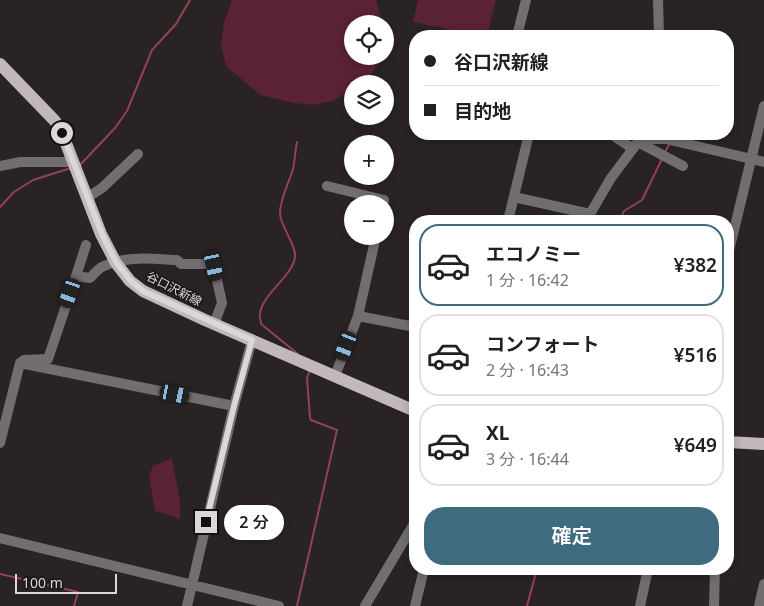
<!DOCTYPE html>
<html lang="ja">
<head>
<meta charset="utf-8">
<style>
	:root { --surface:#fff; --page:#f6f6f6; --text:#202124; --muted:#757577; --line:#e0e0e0; --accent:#3f6b7f }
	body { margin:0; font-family:"Noto Sans","Noto Sans JP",sans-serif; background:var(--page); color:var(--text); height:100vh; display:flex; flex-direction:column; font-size:19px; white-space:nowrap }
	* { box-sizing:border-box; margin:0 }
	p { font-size:16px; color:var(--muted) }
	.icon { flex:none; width:28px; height:28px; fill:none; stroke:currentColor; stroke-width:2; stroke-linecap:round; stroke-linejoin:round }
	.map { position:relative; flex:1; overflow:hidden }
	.side { position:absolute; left:409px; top:215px; width:325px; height:360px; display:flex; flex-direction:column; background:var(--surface); border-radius:20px; box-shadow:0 2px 8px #0003 }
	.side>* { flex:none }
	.hud { position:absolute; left:409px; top:30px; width:325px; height:110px; border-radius:20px; box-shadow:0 2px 8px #0003; display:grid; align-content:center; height:110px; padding:0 15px; background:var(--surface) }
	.tools { position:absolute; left:344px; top:15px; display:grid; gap:10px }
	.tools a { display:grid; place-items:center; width:50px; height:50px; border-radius:50%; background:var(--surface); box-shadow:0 2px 8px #0003; font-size:25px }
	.scale { position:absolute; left:15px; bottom:12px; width:102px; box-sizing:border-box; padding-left:5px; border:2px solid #dbd6d7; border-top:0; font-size:14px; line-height:18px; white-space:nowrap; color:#dbd6d7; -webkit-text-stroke:4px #20191b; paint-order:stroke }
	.end { position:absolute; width:22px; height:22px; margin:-11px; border:6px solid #dbd6d7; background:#111; box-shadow:0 0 0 2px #111 }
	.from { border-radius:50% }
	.bubble { position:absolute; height:35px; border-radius:18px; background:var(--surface); box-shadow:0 2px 8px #0003; font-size:16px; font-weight:600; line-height:35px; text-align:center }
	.car { position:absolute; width:15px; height:30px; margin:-15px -8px; border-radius:6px; box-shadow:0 0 4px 1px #0007; background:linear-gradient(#222 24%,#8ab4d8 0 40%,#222 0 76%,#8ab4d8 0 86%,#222 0) }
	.hud b { display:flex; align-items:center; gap:18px; height:48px; font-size:19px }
	.hud b+b { border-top:1px solid var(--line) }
	.hud i { width:12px; height:12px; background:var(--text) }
	ul { padding:9px 0 0; list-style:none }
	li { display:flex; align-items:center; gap:15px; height:82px; margin:0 10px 8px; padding:0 5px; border:2px solid var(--line); border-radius:20px }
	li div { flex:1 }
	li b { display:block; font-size:19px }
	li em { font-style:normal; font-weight:600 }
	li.current { border-color:var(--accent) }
	li>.icon { width:45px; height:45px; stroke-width:1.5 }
	.action { display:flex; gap:10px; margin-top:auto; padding:10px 15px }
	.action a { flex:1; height:58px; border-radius:20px; background:var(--accent); color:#fff; font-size:20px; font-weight:600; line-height:58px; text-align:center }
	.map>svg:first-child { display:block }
	.green { fill:#5a2233 }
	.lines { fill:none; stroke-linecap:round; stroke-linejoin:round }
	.stream { stroke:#924158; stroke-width:2 }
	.minor { stroke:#726e6f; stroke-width:10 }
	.major { stroke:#c0b8ba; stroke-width:12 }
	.route { stroke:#dbd6d7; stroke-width:6 }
	.labels { text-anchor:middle; stroke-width:4; stroke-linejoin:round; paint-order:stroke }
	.street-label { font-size:12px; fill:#dbd6d7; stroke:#20191b }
</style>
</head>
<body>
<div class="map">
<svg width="764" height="606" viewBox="0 0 764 606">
	<rect width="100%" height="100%" fill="#292324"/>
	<path class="green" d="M232,0H376L383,24H352V56L383,57C375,68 368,84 352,84V89L333,101L313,105L294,103L260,95L226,66L221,45L224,23Z
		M418,0H496L487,36H479L413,22Z
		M172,458C175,479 182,499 180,519L155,511L149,476L153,466Z"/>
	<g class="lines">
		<path class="stream" d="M297,142C295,151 295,160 293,169C289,183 280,198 280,214C281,227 297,247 295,257C292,277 264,292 260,313C259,316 261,321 261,324L298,354
			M665,152L670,143
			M80,165L115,128L127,111L152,50L176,24L190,0
			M0,207L14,192L33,180L71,168
			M620,221L624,211L642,200L662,159
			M0,574L78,592L74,606
			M297,606L337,430L311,420L310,418L307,378L310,370
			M527,606L537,569"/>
		<path class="minor" d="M658,0L659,36
			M517,36L526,0
			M611,134L632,148
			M638,142L648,139H666L764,162
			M638,142L683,166
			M0,166L20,162H74
			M327,186L384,200L383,204
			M88,197L102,188L138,154
			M514,197L590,214L611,178L638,142L642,134
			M508,221L529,134
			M728,255L764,106
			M76,276L86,245
			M358,316L415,327
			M20,363L24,360L48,359L76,276L90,278C94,274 98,269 102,267C125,255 153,259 177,260L181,264H209L214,266L222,303L214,324
			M335,376L358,316L376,236
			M0,443L20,363L234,406
			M0,538L279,606
			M187,606L234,406L252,340
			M365,606L415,522
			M415,606L424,569
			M640,606L648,569
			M714,606L715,569
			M759,606L764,584"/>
		<path class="major" d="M0,64L55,121L62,133L101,234L116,263L130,281L143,291L205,320L415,411
			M728,442L764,444"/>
	</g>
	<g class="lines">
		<path class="route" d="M62,133L102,234L116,262L130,280L143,291L252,340L234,406L206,522"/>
	</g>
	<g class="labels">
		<g class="street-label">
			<text transform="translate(174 289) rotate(27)" y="4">谷口沢新線</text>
		</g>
	</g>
</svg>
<div class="tools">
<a><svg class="icon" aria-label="locate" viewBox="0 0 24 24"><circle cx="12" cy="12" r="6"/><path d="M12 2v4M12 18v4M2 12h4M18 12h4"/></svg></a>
<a><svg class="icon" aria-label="layers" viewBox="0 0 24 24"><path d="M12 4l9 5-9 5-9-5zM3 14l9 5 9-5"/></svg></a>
<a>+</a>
<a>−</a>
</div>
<div class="scale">100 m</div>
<i class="end from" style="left:62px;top:133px"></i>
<i class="end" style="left:206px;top:522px"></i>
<div class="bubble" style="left:224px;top:505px;width:60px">2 分</div>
<i class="car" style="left:214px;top:266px;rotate:168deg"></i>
<i class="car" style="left:70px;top:293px;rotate:199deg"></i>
<i class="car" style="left:346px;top:346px;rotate:201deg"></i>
<i class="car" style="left:175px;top:394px;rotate:102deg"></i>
<div class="hud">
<b><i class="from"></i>谷口沢新線</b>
<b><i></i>目的地</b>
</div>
<section class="side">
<ul>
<li class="current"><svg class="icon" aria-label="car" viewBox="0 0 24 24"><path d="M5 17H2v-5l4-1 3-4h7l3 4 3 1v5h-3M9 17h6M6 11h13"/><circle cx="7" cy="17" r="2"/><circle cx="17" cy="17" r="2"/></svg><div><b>エコノミー</b><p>1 分 · 16:42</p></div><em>¥382</em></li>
<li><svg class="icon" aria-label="car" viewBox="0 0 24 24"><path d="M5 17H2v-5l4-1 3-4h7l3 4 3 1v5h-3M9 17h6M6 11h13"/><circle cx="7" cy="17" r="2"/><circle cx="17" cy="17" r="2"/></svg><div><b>コンフォート</b><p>2 分 · 16:43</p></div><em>¥516</em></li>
<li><svg class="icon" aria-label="car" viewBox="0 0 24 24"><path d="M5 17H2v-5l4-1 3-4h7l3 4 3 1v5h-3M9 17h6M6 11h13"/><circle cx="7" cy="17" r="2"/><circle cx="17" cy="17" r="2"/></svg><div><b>XL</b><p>3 分 · 16:44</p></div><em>¥649</em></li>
</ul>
<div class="action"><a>確定</a></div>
</section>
</div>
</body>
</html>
